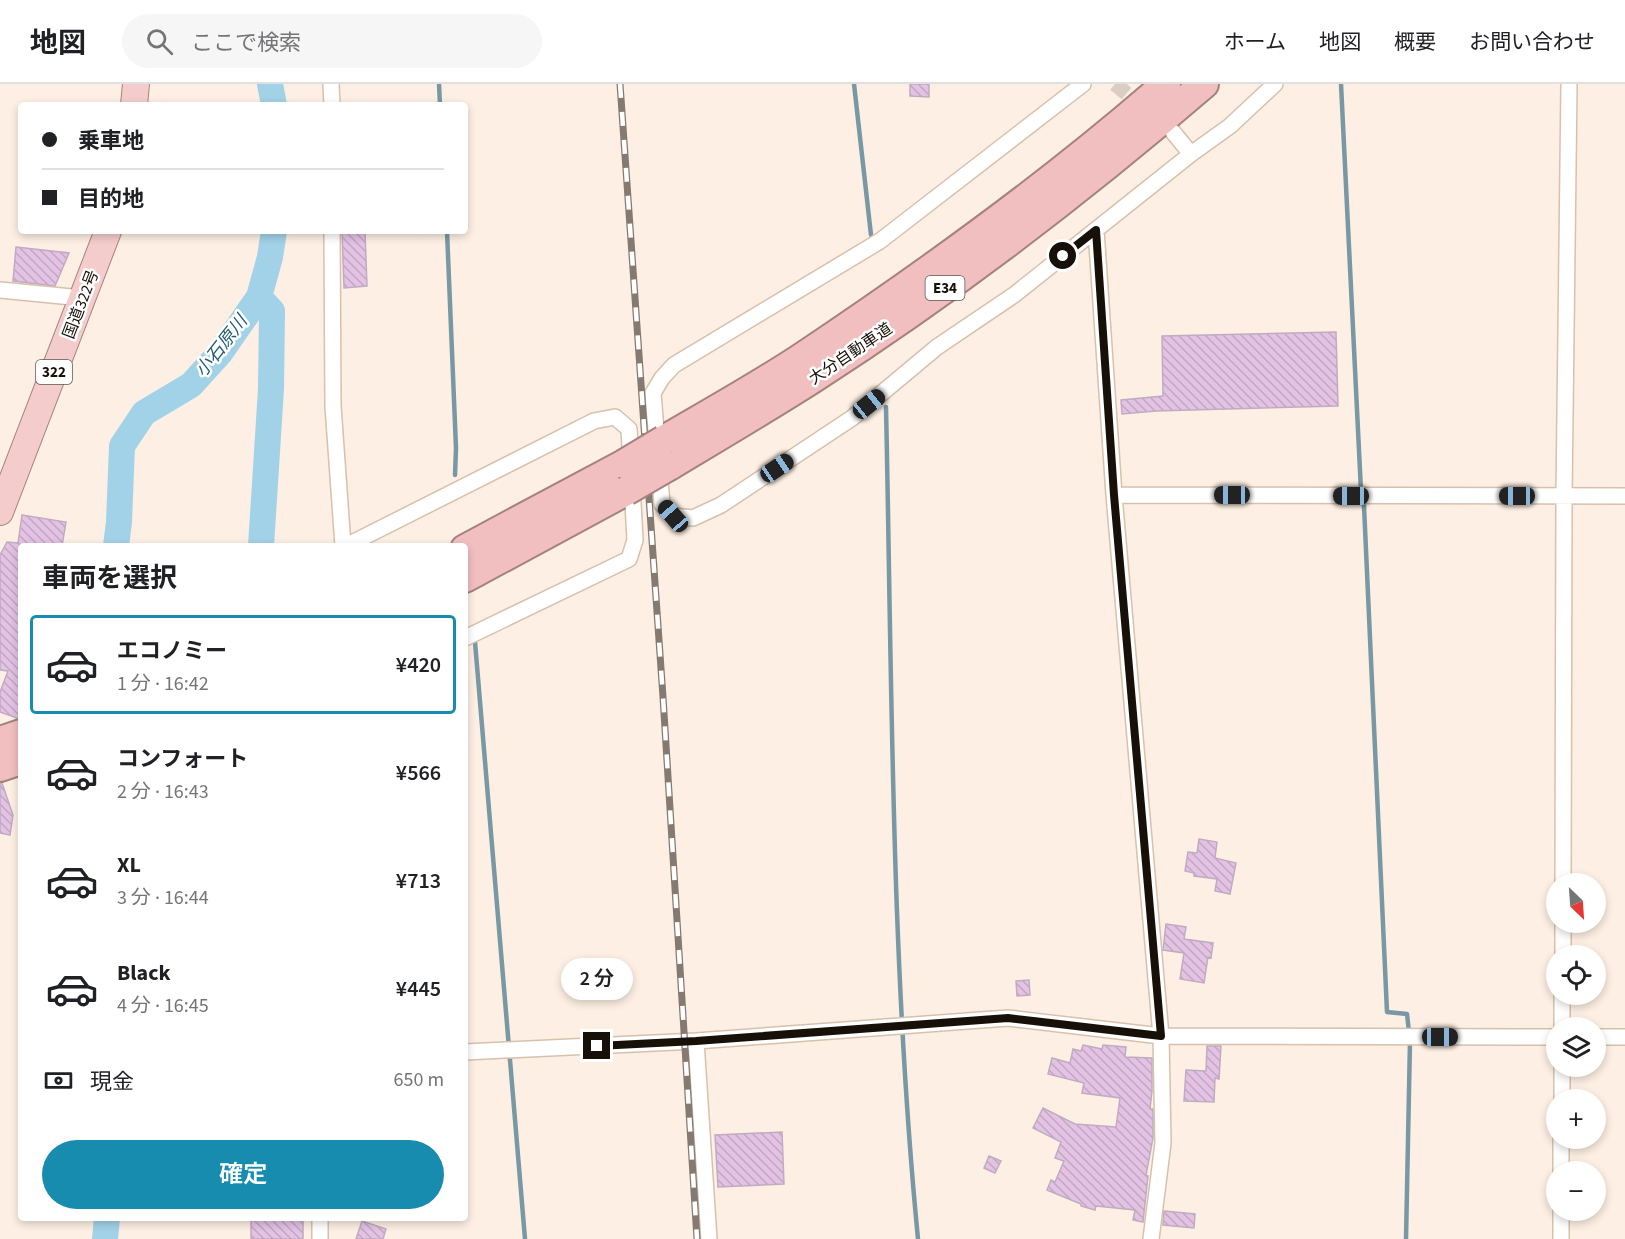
<!DOCTYPE html>
<html lang="ja">
<head>
<meta charset="utf-8">
<style>
	:root { --surface:#fff; --page:#f6f6f6; --text:#202124; --muted:#757577; --line:#e0e0e0; --accent:#178caf }
	body { margin:0; font-family:"Source Sans 3","Noto Sans JP",sans-serif; background:var(--page); color:var(--text); height:100vh; display:flex; flex-direction:column; font-size:22px; white-space:nowrap }
	* { box-sizing:border-box; margin:0 }
	p { font-size:20px; color:var(--muted) }
	.icon { flex:none; width:33px; height:33px; fill:none; stroke:currentColor; stroke-width:2; stroke-linecap:round; stroke-linejoin:round }
	.map { position:relative; flex:1; overflow:hidden }
	.side { position:absolute; left:18px; top:459px; width:450px; height:678px; display:flex; flex-direction:column; background:var(--surface); border-radius:6px; box-shadow:0 3px 9px #0003 }
	.side>* { flex:none }
	.top-card { position:absolute; left:18px; top:18px; width:450px; height:132px; border-radius:6px; box-shadow:0 3px 9px #0003; display:grid; align-content:center; height:132px; padding:0 24px; background:var(--surface) }
	.needle { width:39px; rotate:155deg }
	.buttons { position:absolute; left:1546px; top:789px; display:grid; gap:12px }
	.buttons a { display:grid; place-items:center; width:60px; height:60px; border-radius:50%; background:var(--surface); box-shadow:0 3px 9px #0003; font-size:30px }
	.end { position:absolute; width:27px; height:27px; margin:-14px; border:8px solid #171009; background:#fff; box-shadow:0 0 0 3px #fff }
	.from { border-radius:50% }
	.bubble { position:absolute; height:42px; border-radius:21px; background:var(--surface); box-shadow:0 3px 9px #0003; font-size:20px; font-weight:600; line-height:42px; text-align:center }
	.car { position:absolute; width:18px; height:36px; margin:-18px -9px; border-radius:8px; box-shadow:0 0 4px 2px #0007; background:linear-gradient(#222 24%,#8ab4d8 0 40%,#222 0 76%,#8ab4d8 0 86%,#222 0) }
	.top-card b { display:flex; align-items:center; gap:21px; height:57px; font-size:22px }
	.top-card b+b { border-top:2px solid var(--line) }
	.top-card i { width:15px; height:15px; background:var(--text) }
	ul { padding:0; list-style:none }
	li { display:flex; align-items:center; gap:18px; height:99px; margin:0 12px 9px; padding:0 12px; border:3px solid transparent; border-radius:6px }
	li div { flex:1 }
	li b { display:block; font-size:22px }
	li em { font-style:normal; font-weight:600 }
	li.on { border-color:var(--accent) }
	li>.icon { width:54px; height:54px; stroke-width:1.5 }
	h2 { padding:0 24px; font-size:27px; line-height:72px }
	.pay { display:flex; align-items:center; gap:15px; height:66px; padding:0 24px; font-size:22px }
	.pay p { margin-inline-start:auto }
	.button { display:flex; gap:12px; margin-top:auto; padding:12px 24px }
	.button a { flex:1; height:69px; border-radius:36px; background:var(--accent); color:#fff; font-size:24px; font-weight:600; line-height:69px; text-align:center }
	header { display:flex; align-items:center; gap:36px; box-sizing:border-box; height:84px; padding:0 30px; background:var(--surface); border-bottom:2px solid var(--line) }
	header strong { font-size:28px }
	nav { display:flex; gap:33px; margin-inline-start:auto; font-size:21px }
	.search { width:420px; height:54px; background:var(--page); display:flex; align-items:center; gap:15px; box-sizing:border-box; padding:0 21px; border-radius:33px; color:var(--muted); font-size:22px }
	.map>svg:first-child { display:block }
	.lines { fill:none; stroke-linecap:round; stroke-linejoin:round }
	.stream { stroke:#7898a5; stroke-width:4.5 }
	.river { stroke:#a2d2e8; stroke-width:26 }
	.building { fill:url(#building-back-hatch); stroke:#c0acc1; stroke-width:1.5 }
	.minor-tunnel { stroke:#dacec2; stroke-width:15; stroke-dasharray:15 8; stroke-linecap:butt }
	.minor-casing { stroke:#d7c1ad; stroke-width:18 }
	.trunk-casing { stroke:#a5827f; stroke-width:28 }
	.motorway-casing { stroke:#a5827f; stroke-width:32 }
	.minor { stroke:#fff; stroke-width:15 }
	.trunk { stroke:#f4cccc; stroke-width:26 }
	.motorway { stroke:#f1bfbf; stroke-width:28 }
	.rail-casing { stroke:#847a71; stroke-width:7 }
	.rail { stroke:#fff; stroke-width:4.5; stroke-dasharray:14; stroke-linecap:butt }
	.motorway-bridge-casing { stroke:#a5827f; stroke-width:32; stroke-linecap:butt }
	.motorway-bridge { stroke:#f1bfbf; stroke-width:28 }
	.route { stroke:#171009; stroke-width:8 }
	.labels { text-anchor:middle; stroke-width:5; stroke-linejoin:round; paint-order:stroke }
	.shield { fill:#fff; stroke:#5d5853; stroke-width:1.5 }
	.shield-label { font-size:15px; font-weight:bold; fill:#171009 }
	.street-label { font-size:16px; fill:#171009; stroke:#fff }
	.water-label { font-size:18px; font-style:italic; fill:#1f5c72; stroke:#fff }
</style>
</head>
<body>
<header>
<strong>地図</strong>
<div class="search"><svg class="icon" aria-label="search" viewBox="0 0 24 24"><circle cx="10" cy="10" r="6"/><path d="M15 15l6 6"/></svg>ここで検索</div>
<nav><a>ホーム</a><a>地図</a><a>概要</a><a>お問い合わせ</a></nav>
</header>
<div class="map">
<svg width="1625" height="1155" viewBox="0 0 1625 1155">
	<defs>
		<pattern id="building-back-hatch" width="6" height="6" patternUnits="userSpaceOnUse" patternTransform="scale(1.5)"><rect width="6" height="6" fill="#e3c2e4"/><path d="M-1 5l2 2M0 0l6 6M5-1l2 2" fill="none" stroke="#c2a6c2"/></pattern>
	</defs>
	<rect width="100%" height="100%" fill="#fdefe3"/>
	<g class="lines">
		<path class="stream" d="M439,0L440,21
			M854,0L871,151
			M1341,0L1361,407L1364,422L1387,928L1407,930L1409,948
			M447,147L456,364L455,391
			M886,323C892,600 891,879 918,1155
			M475,558L525,1155
			M1406,1155L1410,957"/>
		<path class="river" d="M270,0L274,21
			M259,213L272,227L271,305L261,462
			M116,462L119,438L122,362L144,329L191,301L220,269L259,213L270,173L274,147
			M105,1155L107,1134"/>
	</g>
	<path class="building" d="M910,0H929V13L910,12Z
		M342,147H365L367,202L344,204Z
		M16,163L69,169L55,202L13,197Z
		M1336,248L1338,322L1156,327L1122,330L1121,316L1163,312L1162,252Z
		M22,431L66,438L62,462H21V634H17L0,628V608L8,587L0,586V471L7,458L18,459Z
		M0,699H2L13,731L10,751L0,749Z
		M1199,755L1217,758L1215,774L1236,779L1230,810L1215,807L1217,795L1194,792V789L1185,787L1188,768L1197,769Z
		M1166,840L1186,843L1184,855L1213,859L1211,874L1208,873L1204,899L1180,895L1184,869L1163,866Z
		M1029,896L1030,911L1017,912L1016,897Z
		M1083,961L1102,965L1103,961L1126,963L1125,973L1152,974V1007L1150,1025H1153V1054L1146,1091L1148,1092L1143,1138L1133,1136L1135,1126L1096,1122L1095,1126L1081,1122V1120L1047,1106L1051,1096L1055,1098L1064,1077L1055,1074L1061,1058L1033,1044L1043,1024L1075,1040L1116,1043L1120,1014L1082,1009L1084,999L1048,990L1052,974L1070,979L1073,965L1081,967Z
		M1207,962H1221L1219,995L1215,994L1214,1018L1184,1017L1186,986L1206,987Z
		M782,1048L784,1100L718,1103L715,1051Z
		M989,1072L1001,1077L995,1089L984,1084Z
		M1164,1127L1195,1130L1194,1144L1163,1141Z
		M251,1134H303V1155H251Z
		M362,1137L386,1145L383,1155H356Z"/>
	<g class="lines">
		<path class="minor-tunnel" d="M1115,0L1145,25"/>
		<defs>
			<path id="minor" d="M331,0L332,21
				M1083,0L880,157L674,281L662,294L653,309L662,420L673,432L693,434L721,421L852,334L937,263L1014,211L1191,70L1230,42L1275,0
				M1173,48L1191,70
				M1096,146L1114,411L1161,952L1163,1059L1151,1155
				M332,147L333,322L343,462
				M0,206L82,214
				M1114,411L1625,412
				M346,462L594,337L615,333L629,345L635,456L629,475L465,554
				M1563,800L1564,412L1569,0
				M1563,872V838
				M1562,944V910
				M1596,953H1625
				M696,957L709,1155
				M465,968L696,957L1008,934L1161,952L1557,953
				M1562,1016V982
				M1561,1088V1054
				M320,1155V1134
				M1561,1155V1126"/>
			<path id="trunk" d="M134,21L136,0
				M0,428L108,147"/>
			<path id="motorway" d="M664,356C710,329 757,303 801,274C927,190 1052,100 1166,0
				M669,382C717,353 765,325 812,295C950,206 1080,107 1204,0
				M465,465L624,380
				M465,494L626,407
				M0,657L21,650
				M0,683L21,676"/>
		</defs>
		<use href="#minor" class="minor-casing"/>
		<use href="#trunk" class="trunk-casing"/>
		<use href="#motorway" class="motorway-casing"/>
		<use href="#minor" class="minor"/>
		<use href="#trunk" class="trunk"/>
		<use href="#motorway" class="motorway"/>
		<defs>
			<path id="rail" d="M620,0L663,613L697,1155"/>
		</defs>
		<use href="#rail" class="rail-casing"/>
		<use href="#rail" class="rail"/>
		<defs>
			<path id="motorway-bridge" d="M624,380L664,356
				M626,407L669,382"/>
		</defs>
		<use href="#motorway-bridge" class="motorway-bridge-casing"/>
		<use href="#motorway-bridge" class="motorway-bridge"/>
	</g>
	<g class="lines">
		<path class="route" d="M597,962L696,957L1008,934L1161,952L1114,411L1096,146L1063,172"/>
	</g>
	<g class="labels">
		<g class="shield">
			<rect x="925.5" y="192" width="39" height="24" rx="4.5"/>
			<rect x="36" y="276" width="36" height="24" rx="4.5"/>
		</g>
		<g class="shield-label">
			<text x="945" y="209">E34</text>
			<text x="54" y="293">322</text>
		</g>
		<g class="street-label">
			<text transform="translate(80 220) rotate(-69)" y="6">国道322号</text>
			<text transform="translate(850 269) rotate(-34)" y="6">大分自動車道</text>
		</g>
		<g class="water-label">
			<text transform="translate(221 262) rotate(-52)" y="6">小石原川</text>
		</g>
	</g>
</svg>
<div class="buttons">
<a><svg class="needle" viewBox="-14 -14 28 28"><path d="M0-13l5 13h-10z" fill="#e53935"/><path d="M0 13l5-13h-10z" fill="#757577"/></svg></a>
<a><svg class="icon" aria-label="locate" viewBox="0 0 24 24"><circle cx="12" cy="12" r="6"/><path d="M12 2v4M12 18v4M2 12h4M18 12h4"/></svg></a>
<a><svg class="icon" aria-label="layers" viewBox="0 0 24 24"><path d="M12 4l9 5-9 5-9-5zM3 14l9 5 9-5"/></svg></a>
<a>+</a>
<a>−</a>
</div>
<i class="end from" style="left:1063px;top:172px"></i>
<i class="end" style="left:597px;top:962px"></i>
<div class="bubble" style="left:561px;top:874px;width:72px">2 分</div>
<i class="car" style="left:869px;top:320px;rotate:51deg"></i>
<i class="car" style="left:777px;top:384px;rotate:56deg"></i>
<i class="car" style="left:1232px;top:411px;rotate:270deg"></i>
<i class="car" style="left:1351px;top:412px;rotate:270deg"></i>
<i class="car" style="left:1517px;top:412px;rotate:270deg"></i>
<i class="car" style="left:673px;top:432px;rotate:319deg"></i>
<i class="car" style="left:1440px;top:953px;rotate:90deg"></i>
<div class="top-card">
<b><i class="from"></i>乗車地</b>
<b><i></i>目的地</b>
</div>
<section class="side">
<h2>車両を選択</h2>
<ul>
<li class="on"><svg class="icon" aria-label="car" viewBox="0 0 24 24"><path d="M5 17H2v-5l4-1 3-4h7l3 4 3 1v5h-3M9 17h6M6 11h13"/><circle cx="7" cy="17" r="2"/><circle cx="17" cy="17" r="2"/></svg><div><b>エコノミー</b><p>1 分 · 16:42</p></div><em>¥420</em></li>
<li><svg class="icon" aria-label="car" viewBox="0 0 24 24"><path d="M5 17H2v-5l4-1 3-4h7l3 4 3 1v5h-3M9 17h6M6 11h13"/><circle cx="7" cy="17" r="2"/><circle cx="17" cy="17" r="2"/></svg><div><b>コンフォート</b><p>2 分 · 16:43</p></div><em>¥566</em></li>
<li><svg class="icon" aria-label="car" viewBox="0 0 24 24"><path d="M5 17H2v-5l4-1 3-4h7l3 4 3 1v5h-3M9 17h6M6 11h13"/><circle cx="7" cy="17" r="2"/><circle cx="17" cy="17" r="2"/></svg><div><b>XL</b><p>3 分 · 16:44</p></div><em>¥713</em></li>
<li><svg class="icon" aria-label="car" viewBox="0 0 24 24"><path d="M5 17H2v-5l4-1 3-4h7l3 4 3 1v5h-3M9 17h6M6 11h13"/><circle cx="7" cy="17" r="2"/><circle cx="17" cy="17" r="2"/></svg><div><b>Black</b><p>4 分 · 16:45</p></div><em>¥445</em></li>
</ul>
<div class="pay"><svg class="icon" aria-label="cash" viewBox="0 0 24 24"><path d="M3 7h18v10H3z"/><circle cx="12" cy="12" r="2"/></svg>現金<p>650 m</p></div>
<div class="button"><a>確定</a></div>
</section>
</div>
</body>
</html>
